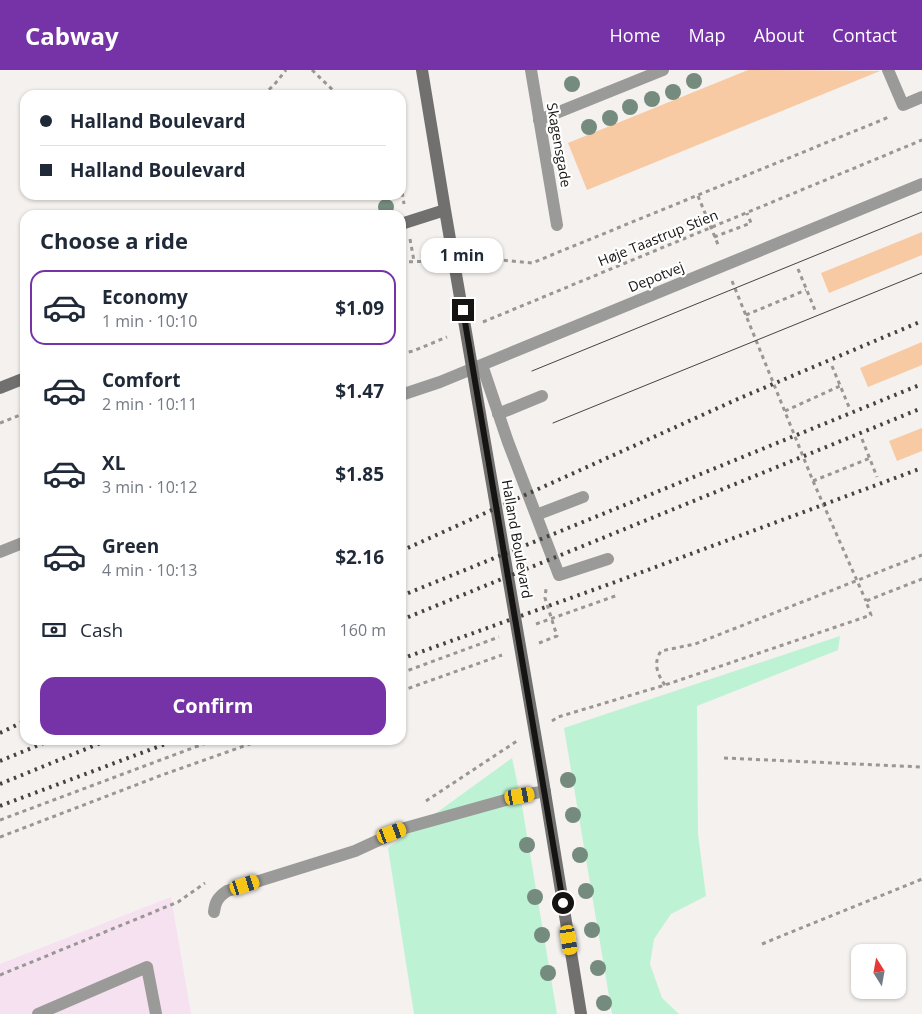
<!DOCTYPE html>
<html lang="en">
<head>
<meta charset="utf-8">
<style>
	:root { --surface:#fff; --page:#f2f2f3; --text:#1f2937; --muted:#747a83; --line:#e0e1e3; --accent:#7633a7 }
	body { margin:0; font-family:"Open Sans",sans-serif; background:var(--page); color:var(--text); height:100vh; display:flex; flex-direction:column; font-size:19px; white-space:nowrap }
	* { box-sizing:border-box; margin:0 }
	p { font-size:16px; color:var(--muted) }
	.icon { flex:none; width:28px; height:28px; fill:none; stroke:currentColor; stroke-width:2; stroke-linecap:round; stroke-linejoin:round }
	.map { position:relative; flex:1; overflow:hidden }
	.side { position:absolute; left:20px; top:140px; width:386px; height:535px; display:flex; flex-direction:column; background:var(--surface); border-radius:15px; box-shadow:0 1px 4px #0004 }
	.side>* { flex:none }
	.banner { position:absolute; left:20px; top:20px; width:386px; height:110px; border-radius:15px; box-shadow:0 1px 4px #0004; display:grid; align-content:center; height:110px; padding:0 20px; background:var(--surface) }
	.needle { width:32px; rotate:349deg }
	.fabs { position:absolute; left:851px; top:874px; display:grid; gap:10px }
	.fabs a { display:grid; place-items:center; width:55px; height:55px; border-radius:10px; background:var(--surface); box-shadow:0 1px 4px #0004; font-size:25px }
	.end { position:absolute; width:22px; height:22px; margin:-11px; border:6px solid #161413; background:#fff; box-shadow:0 0 0 2px #fff }
	.from { border-radius:50% }
	.bubble { position:absolute; height:35px; border-radius:15px; background:var(--surface); box-shadow:0 1px 4px #0004; font-size:16px; font-weight:700; line-height:35px; text-align:center }
	.car { position:absolute; width:15px; height:30px; margin:-15px -8px; border-radius:6px; box-shadow:0 0 4px 1px #0007; background:linear-gradient(#f5c518 24%,#345 0 40%,#f5c518 0 76%,#345 0 86%,#f5c518 0) }
	.banner b { display:flex; align-items:center; gap:18px; height:48px; font-size:19px }
	.banner b+b { border-top:1px solid var(--line) }
	.banner i { width:12px; height:12px; background:var(--text) }
	ul { padding:0; list-style:none }
	li { display:flex; align-items:center; gap:15px; height:75px; margin:0 10px 8px; padding:0 10px; border:2px solid transparent; border-radius:15px }
	li div { flex:1 }
	li b { display:block; font-size:19px }
	li em { font-style:normal; font-weight:700 }
	li.current { border-color:var(--accent) }
	li>.icon { width:45px; height:45px; stroke-width:1.5 }
	h2 { padding:0 20px; font-size:22px; line-height:60px }
	.pay { display:flex; align-items:center; gap:12px; height:55px; padding:0 20px; font-size:19px }
	.pay p { margin-inline-start:auto }
	.button { display:flex; gap:10px; margin-top:auto; padding:10px 20px }
	.button a { flex:1; height:58px; border-radius:15px; background:var(--accent); color:#fff; font-size:20px; font-weight:700; line-height:58px; text-align:center }
	header { display:flex; align-items:center; gap:30px; box-sizing:border-box; height:70px; padding:0 25px; background:var(--accent); color:#fff }
	header strong { font-size:24px }
	nav { display:flex; gap:28px; margin-inline-start:auto; font-size:18px }
	.map>svg:first-child { display:block }
	.commercial { fill:#f5e1f0 }
	.green { fill:#bdf3d4 }
	.building { fill:#f7caa4 }
	.lines { fill:none; stroke-linecap:round; stroke-linejoin:round }
	.path { stroke:#999694; stroke-width:3; stroke-dasharray:4 4; stroke-linecap:butt }
	.lane { stroke:#9a9a98; stroke-width:12 }
	.street { stroke:#9a9a98; stroke-width:12 }
	.secondary { stroke:#71706e; stroke-width:12 }
	.tram { stroke:#464342; stroke-width:1 }
	.rail { stroke:#464342; stroke-width:4; stroke-dasharray:2.5 5; stroke-linecap:butt }
	.tree { fill:#748b7e }
	.route { stroke:#161413; stroke-width:6 }
	.labels { text-anchor:middle; stroke-width:4.5; stroke-linejoin:round; paint-order:stroke }
	.street-label { font-size:14px; fill:#161413; stroke:#fff }
</style>
</head>
<body>
<header>
<strong>Cabway</strong>
<nav><a>Home</a><a>Map</a><a>About</a><a>Contact</a></nav>
</header>
<div class="map">
<svg width="922" height="944" viewBox="0 0 922 944">
	<rect width="100%" height="100%" fill="#f5f1ee"/>
	<path class="commercial" d="M171,827L191,944H0V894Z"/>
	<path class="green" d="M840,566L838,580L697,636L698,764L706,826L671,844L654,869L650,894L662,928L679,944H612L564,658Z
		M512,688L521,730L557,944H414L388,778Z"/>
	<path class="building" d="M748,0L880,1L587,120L568,73Z
		M922,162V185L829,223L821,203Z
		M922,272V295L868,317L860,298Z
		M922,358V381L897,391L889,371Z"/>
	<g class="lines">
		<path class="path" d="M312,0L338,25
			M263,25L274,15L286,0
			M401,115L404,134
			M698,126L719,177
			M714,167L751,153L747,143
			M410,169L414,191
			M472,190L490,189L532,193L889,47
			M401,192L436,191
			M798,199L815,240
			M732,211L813,411L866,531
			M746,245L806,220
			M483,252L922,70
			M401,284L413,281L447,267
			M832,296L849,337
			M785,341L840,316
			M0,353L25,343
			M862,369L877,407
			M813,411L870,388
			M536,554L618,525
			M539,573L557,566L545,528L546,519
			M401,603L499,567
			M665,615C657,604 653,593 661,581L695,574L922,485
			M401,621L502,585
			M552,651L558,647L665,615L871,545L866,531L922,509
			M724,688L922,697
			M426,731L517,671
			M0,750L214,670
			M0,767L162,705L261,670
			M762,874L922,809
			M0,905L178,832L205,813"/>
		<path class="lane" d="M539,50L663,0
			M482,295L508,372L559,505L608,489
			M401,325L440,312L922,114
			M498,344L542,326
			M536,445L583,427
			M0,482L25,472
			M214,842C215,832 218,827 227,821L355,781L405,758L520,726L545,721
			M38,944L147,897L156,944"/>
		<path class="street" d="M531,0L557,155
			M888,0L903,35L922,27"/>
		<path class="secondary" d="M422,0L445,140L542,704L581,944
			M401,154L445,140
			M0,318L25,308"/>
		<path class="tram" d="M532,301L922,142
			M553,353L922,203"/>
		<path class="rail" d="M401,481L740,328L922,251
			M401,526L922,314
			M401,550L922,338
			M401,589L618,511L922,398
			M0,663L25,651
			M0,691L51,670
			M0,714L108,670
			M0,736L176,670"/>
	</g>
	<g class="tree">
		<circle cx="694" cy="11" r="8"/>
		<circle cx="572" cy="14" r="8"/>
		<circle cx="673" cy="22" r="8"/>
		<circle cx="652" cy="29" r="8"/>
		<circle cx="630" cy="37" r="8"/>
		<circle cx="610" cy="48" r="8"/>
		<circle cx="589" cy="57" r="8"/>
		<circle cx="386" cy="137" r="8"/>
		<circle cx="568" cy="710" r="8"/>
		<circle cx="573" cy="745" r="8"/>
		<circle cx="527" cy="775" r="8"/>
		<circle cx="580" cy="785" r="8"/>
		<circle cx="586" cy="821" r="8"/>
		<circle cx="535" cy="827" r="8"/>
		<circle cx="592" cy="860" r="8"/>
		<circle cx="542" cy="865" r="8"/>
		<circle cx="598" cy="898" r="8"/>
		<circle cx="548" cy="903" r="8"/>
		<circle cx="604" cy="933" r="8"/>
	</g>
	<g class="lines">
		<path class="route" d="M463,240L563,833"/>
	</g>
	<g class="labels">
		<g class="street-label">
			<text transform="translate(559 75) rotate(80)" y="5">Skagensgade</text>
			<text transform="translate(658 168) rotate(-22)" y="5">Høje Taastrup Stien</text>
			<text transform="translate(656 207) rotate(-22)" y="5">Depotvej</text>
			<text transform="translate(517 469) rotate(80)" y="5">Halland Boulevard</text>
		</g>
	</g>
</svg>
<div class="fabs">
<a><svg class="needle" viewBox="-14 -14 28 28"><path d="M0-13l5 13h-10z" fill="#e53935"/><path d="M0 13l5-13h-10z" fill="#747a83"/></svg></a>
</div>
<i class="end from" style="left:563px;top:833px"></i>
<i class="end" style="left:463px;top:240px"></i>
<div class="bubble" style="left:421px;top:168px;width:82px">1 min</div>
<i class="car" style="left:520px;top:726px;rotate:80deg"></i>
<i class="car" style="left:392px;top:763px;rotate:69deg"></i>
<i class="car" style="left:245px;top:815px;rotate:72deg"></i>
<i class="car" style="left:569px;top:870px;rotate:171deg"></i>
<div class="banner">
<b><i class="from"></i>Halland Boulevard</b>
<b><i></i>Halland Boulevard</b>
</div>
<section class="side">
<h2>Choose a ride</h2>
<ul>
<li class="current"><svg class="icon" aria-label="car" viewBox="0 0 24 24"><path d="M5 17H2v-5l4-1 3-4h7l3 4 3 1v5h-3M9 17h6M6 11h13"/><circle cx="7" cy="17" r="2"/><circle cx="17" cy="17" r="2"/></svg><div><b>Economy</b><p>1 min · 10:10</p></div><em>$1.09</em></li>
<li><svg class="icon" aria-label="car" viewBox="0 0 24 24"><path d="M5 17H2v-5l4-1 3-4h7l3 4 3 1v5h-3M9 17h6M6 11h13"/><circle cx="7" cy="17" r="2"/><circle cx="17" cy="17" r="2"/></svg><div><b>Comfort</b><p>2 min · 10:11</p></div><em>$1.47</em></li>
<li><svg class="icon" aria-label="car" viewBox="0 0 24 24"><path d="M5 17H2v-5l4-1 3-4h7l3 4 3 1v5h-3M9 17h6M6 11h13"/><circle cx="7" cy="17" r="2"/><circle cx="17" cy="17" r="2"/></svg><div><b>XL</b><p>3 min · 10:12</p></div><em>$1.85</em></li>
<li><svg class="icon" aria-label="car" viewBox="0 0 24 24"><path d="M5 17H2v-5l4-1 3-4h7l3 4 3 1v5h-3M9 17h6M6 11h13"/><circle cx="7" cy="17" r="2"/><circle cx="17" cy="17" r="2"/></svg><div><b>Green</b><p>4 min · 10:13</p></div><em>$2.16</em></li>
</ul>
<div class="pay"><svg class="icon" aria-label="cash" viewBox="0 0 24 24"><path d="M3 7h18v10H3z"/><circle cx="12" cy="12" r="2"/></svg>Cash<p>160 m</p></div>
<div class="button"><a>Confirm</a></div>
</section>
</div>
</body>
</html>
